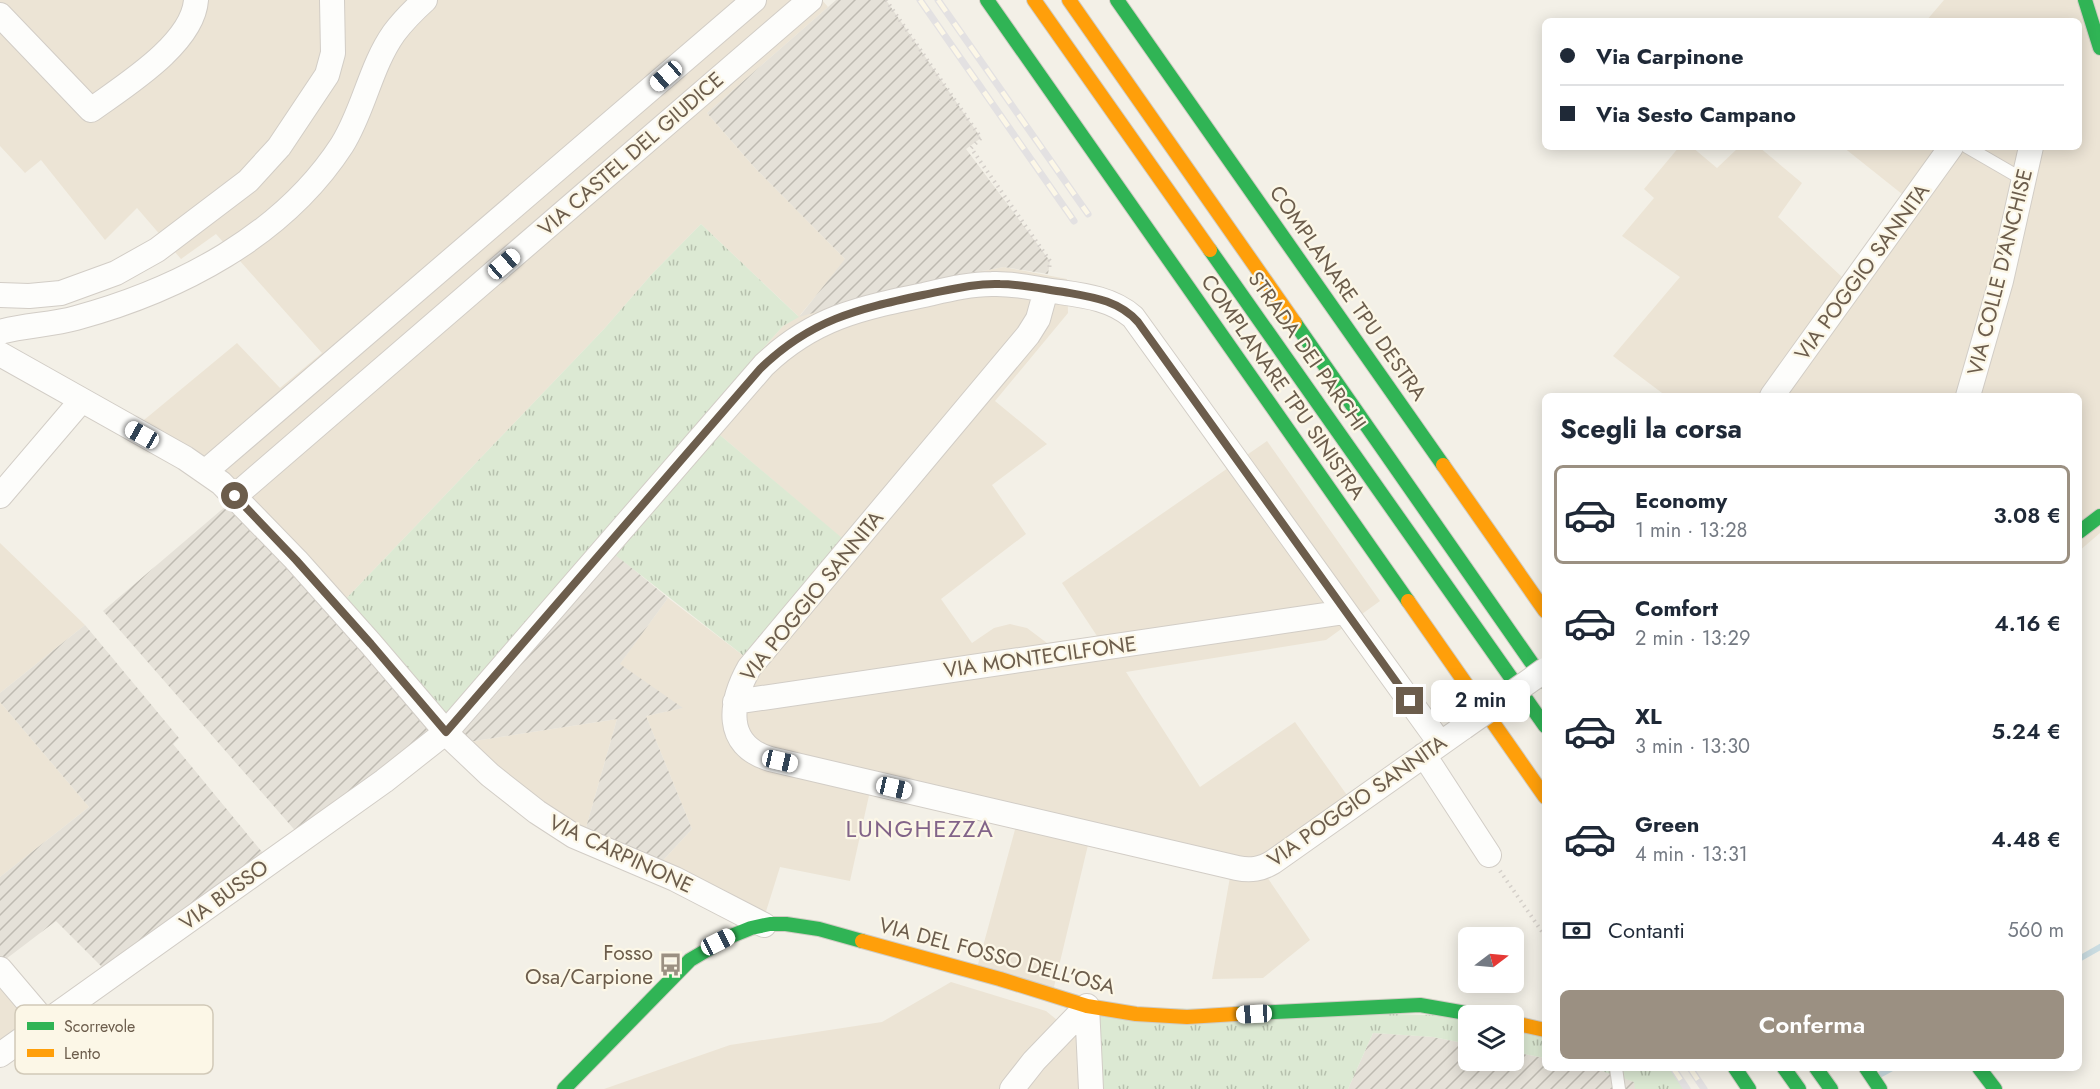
<!DOCTYPE html>
<html lang="it">
<head>
<meta charset="utf-8">
<style>
	:root { --surface:#fff; --page:#f6f6f7; --text:#1f2937; --muted:#747a83; --line:#e0e1e3; --accent:#9b9082 }
	body { margin:0; font-family:Jost,sans-serif; background:var(--page); color:var(--text); height:100vh; display:flex; flex-direction:column; font-size:22px; white-space:nowrap }
	* { box-sizing:border-box; margin:0 }
	p { font-size:20px; color:var(--muted) }
	.icon { flex:none; width:33px; height:33px; fill:none; stroke:currentColor; stroke-width:2; stroke-linecap:round; stroke-linejoin:round }
	.map { position:relative; flex:1; overflow:hidden }
	.details { position:absolute; left:1542px; top:393px; width:540px; height:678px; display:flex; flex-direction:column; background:var(--surface); border-radius:9px; box-shadow:0 3px 15px #0003 }
	.details>* { flex:none }
	.guide { position:absolute; left:1542px; top:18px; width:540px; height:132px; border-radius:9px; box-shadow:0 3px 15px #0003; display:grid; align-content:center; height:132px; padding:0 18px; background:var(--surface) }
	.needle { width:39px; rotate:74deg }
	.buttons { position:absolute; left:1458px; top:927px; display:grid; gap:12px }
	.buttons a { display:grid; place-items:center; width:66px; height:66px; border-radius:9px; background:var(--surface); box-shadow:0 3px 15px #0003; font-size:30px }
	.end { position:absolute; width:27px; height:27px; margin:-14px; border:8px solid #6c5d4c; background:#fff; box-shadow:0 0 0 3px #fff }
	.from { border-radius:50% }
	.bubble { position:absolute; height:42px; border-radius:9px; background:var(--surface); box-shadow:0 3px 15px #0003; font-size:20px; font-weight:600; line-height:42px; text-align:center }
	.car { position:absolute; width:18px; height:36px; margin:-18px -9px; border-radius:8px; box-shadow:0 0 4px 2px #0007; background:linear-gradient(#fff 24%,#345 0 40%,#fff 0 76%,#345 0 86%,#fff 0) }
	.guide b { display:flex; align-items:center; gap:21px; height:57px; font-size:22px }
	.guide b+b { border-top:2px solid var(--line) }
	.guide i { width:15px; height:15px; background:var(--text) }
	ul { padding:0; list-style:none }
	li { display:flex; align-items:center; gap:18px; height:99px; margin:0 12px 9px; padding:0 6px; border:3px solid transparent; border-radius:9px }
	li div { flex:1 }
	li b { display:block; font-size:22px }
	li em { font-style:normal; font-weight:600 }
	li.on { border-color:var(--accent) }
	li>.icon { width:54px; height:54px; stroke-width:1.5 }
	h2 { padding:0 18px; font-size:27px; line-height:72px }
	.pay { display:flex; align-items:center; gap:15px; height:66px; padding:0 18px; font-size:22px }
	.pay p { margin-inline-start:auto }
	.button { display:flex; gap:12px; margin-top:auto; padding:12px 18px }
	.button a { flex:1; height:69px; border-radius:9px; background:var(--accent); color:#fff; font-size:24px; font-weight:600; line-height:69px; text-align:center }
	.map>svg:first-child { display:block }
	.residential { fill:#ece4d5 }
	.industrial { fill:url(#industrial-furrows) }
	.grass { fill:url(#grass-tufts) }
	.lines { fill:none; stroke-linecap:round; stroke-linejoin:round }
	.stream { stroke:#cadce1; stroke-width:6 }
	.lane-casing { stroke:#d2cdc6; stroke-width:14 }
	.street-casing { stroke:#d2cdc6; stroke-width:26 }
	.fast-casing { stroke:#d0ccc3; stroke-width:16 }
	.slow-casing { stroke:#d0ccc3; stroke-width:16 }
	.path { stroke:#d4cfc9; stroke-width:4; stroke-dasharray:1.5 4.5; stroke-linecap:butt }
	.lane { stroke:#fdfdfb; stroke-width:12 }
	.street { stroke:#fdfdfb; stroke-width:24 }
	.fast { stroke:#30b455; stroke-width:14 }
	.slow { stroke:#ff9f0a; stroke-width:14 }
	.rail-casing { stroke:#e3e1e2; stroke-width:7 }
	.rail { stroke:#fcf7e7; stroke-width:4.5; stroke-dasharray:14; stroke-linecap:butt }
	.street-bridge-casing { stroke:#d2cdc6; stroke-width:26; stroke-linecap:butt }
	.street-bridge { stroke:#fdfdfb; stroke-width:24 }
	.route { stroke:#6c5d4c; stroke-width:8 }
	.labels { text-anchor:middle; stroke-width:4.5; stroke-linejoin:round; paint-order:stroke }
	.street-label { font-size:21px; fill:#6c5d4c; stroke:#fcf7e7 }
	.poi-label { font-size:21px; fill:#6c5d4c; stroke:#fcf7e7; text-anchor:end }
	.quarter-label { font-size:24px; letter-spacing:1.5px; fill:#826489; stroke:#fcf7e7 }
	.key { fill:#fcf7e7; stroke:#d1c9b8; stroke-width:1.5 }
	.key-label { font-size:16px; fill:#6c5d4c }
</style>
</head>
<body>
<div class="map">
<svg width="2100" height="1089" viewBox="0 0 2100 1089">
	<defs>
		<pattern id="industrial-furrows" width="10" height="10" patternUnits="userSpaceOnUse" patternTransform="scale(1.5)"><rect width="10" height="10" fill="#e5e1d8"/><path d="M-1 1l2-2M0 10L10 0M9 11l2-2" fill="none" stroke="#bebab1"/></pattern>
		<pattern id="grass-tufts" width="24" height="20" patternUnits="userSpaceOnUse" patternTransform="scale(1.5)"><rect width="24" height="20" fill="#dce9d3"/><path d="M3 7l-1-3M5 7V3M7 7l1-3M15 17l-1-3M17 17v-4M19 17l1-3" fill="none" stroke="#b6c0ad"/></pattern>
	</defs>
	<rect width="100%" height="100%" fill="#f3f0e7"/>
	<path class="residential" d="M0,0H822L828,7L707,113L755,168L846,260L800,315L817,309L965,274L1004,267L1067,279L1068,313L995,401L1047,444L992,485L1026,534L941,599L972,643L994,628L1010,624L1027,628L1047,643L1097,636L1062,583L1267,441L1380,601L1326,640L1126,672L1200,787L1295,722L1359,812L1267,877L1310,940L1263,978L1212,979L1230,877L1088,845L1053,991L977,968L1016,826L870,791L850,881L780,867L763,921L657,867L692,829L646,716L682,708L619,665L668,598L749,660L847,543L701,419L783,326L798,316L701,224L651,275L604,329L342,603L138,425L237,343L280,388L322,353L216,234L181,259L137,208L105,240L41,160L25,173L0,146Z
		M1944,0H2100V533L2079,551V396H1666L1613,356L1680,277L1622,236L1654,198L1644,189L1679,147H1692L1717,168L1739,147H1759L1802,183L1778,217L1842,277L1902,194L1843,147H2079V21H1926Z
		M0,543L85,625L0,693Z
		M0,702L89,807L0,877Z
		M617,719L584,835L461,743Z
		M951,982L1046,1011L1082,1040L1083,1089H604L730,1045L882,1022Z
		M0,986L32,1023L0,1046Z"/>
	<path class="industrial" d="M836,0H886L981,138L966,149L1050,261L1048,274L1004,267L965,274L880,294L799,317L845,259L755,168L707,113Z
		M233,500L439,732L299,835L103,611Z
		M614,553L668,598L620,664L683,708L646,716L692,829L657,867L584,835L617,719L461,743L457,733Z
		M85,625L179,738L173,744L267,858L107,972L56,921L2,962L0,961V877L89,807L0,702V693Z
		M1373,1033L1433,1037L1468,1044V1060H1514V1052L1545,1058V1068H1593L1635,1082V1089H1348Z"/>
	<path class="grass" d="M701,224L799,317L783,326L701,419L848,543L749,660L614,554L457,733L342,603L604,329L651,275Z
		M1087,1006L1468,1016V1044L1433,1037L1373,1033L1348,1089H1091Z
		M1514,1023L1545,1030V1058L1514,1052Z
		M1593,1068H1671L1685,1089H1635L1634,1082Z"/>
	<g class="lines">
		<path class="stream" d="M2079,959L2100,947
			M1881,1074L1892,1068"/>
		<defs>
			<path id="lane" d="M1967,147L2024,180
				M1616,1068L1619,1089"/>
			<path id="street" d="M0,15L91,110C124,86 193,44 196,0
				M1046,290C1077,295 1109,296 1133,317L1440,743
				M0,295L29,296L61,293L116,273L157,250L248,181L279,147L327,75L333,53L332,0
				M0,332C25,325 51,325 76,318C179,290 283,236 342,145C364,110 370,67 394,33C403,21 414,10 425,0
				M0,354L185,458L221,483L296,560L371,644L452,739L490,775L537,812L574,836L675,879L764,925
				M1772,396L1951,147
				M1968,396L2001,281L2031,147
				M206,471L754,0
				M0,496L81,401
				M235,496L810,0
				M735,702L1345,612
				M1424,755L1489,855
				M0,969L45,1022
				M1087,1006L1091,1089
				M0,1055L384,781L446,732L764,365C813,318 860,308 924,295C946,290 969,284 992,284C1010,283 1028,287 1046,290L1038,319L1028,335L749,668C730,702 723,745 770,759L1237,868C1251,871 1261,869 1273,862L1464,727
				M1012,1089L1034,1061L1087,1006"/>
			<path id="fast" d="M987,0L1408,601
				M1117,0L1443,465
				M2085,0L2100,48
				M1210,250L1545,726
				M1295,323L1545,682
				M2079,532L2100,516
				M1236,1014L1420,1005L1483,1016
				M1735,1068L1749,1089
				M1784,1068L1799,1089
				M1816,1068L1831,1089
				M1866,1068L1880,1089
				M1979,1068L1995,1089
				M564,1089L690,960L729,937L751,928L770,924H786L819,929L862,941"/>
			<path id="slow" d="M1034,0L1210,250
				M1069,0L1295,323
				M1443,465L1545,611
				M1408,601L1545,797
				M862,941L1000,979L1087,1006L1136,1014L1187,1017L1236,1014
				M1514,1023L1545,1030"/>
		</defs>
		<use href="#lane" class="lane-casing"/>
		<use href="#street" class="street-casing"/>
		<use href="#fast" class="fast-casing"/>
		<use href="#slow" class="slow-casing"/>
		<path class="path" d="M886,0L981,138L971,148L1050,261L1049,271
			M1500,871L1545,936"/>
		<use href="#lane" class="lane"/>
		<use href="#street" class="street"/>
		<use href="#fast" class="fast"/>
		<use href="#slow" class="slow"/>
		<defs>
			<path id="rail" d="M920,0L1074,221
				M938,0L1088,214
				M1673,1068L1687,1089
				M1690,1068L1704,1089"/>
		</defs>
		<use href="#rail" class="rail-casing"/>
		<use href="#rail" class="rail"/>
		<defs>
			<path id="street-bridge" d="M1464,727L1545,670"/>
		</defs>
		<use href="#street-bridge" class="street-bridge-casing"/>
		<use href="#street-bridge" class="street-bridge"/>
	</g>
	<g class="lines">
		<path class="route" d="M235,496L296,560L371,644L446,732L760,369C810,320 857,309 923,295C949,290 974,283 1000,284C1021,284 1043,289 1064,292C1092,297 1118,300 1138,322L1410,701"/>
	</g>
	<defs>
		<symbol id="bus-bare" viewBox="-9 -9 18 18"><path d="M-5-6H5V4H4V6H2V4H-2V6H-4V4H-5ZM-3.5-4V0h7V-4ZM-3.5 1.2v1.5H-2V1.2ZM2 1.2v1.5H3.5V1.2Z" fill="#9b9082" stroke="#fcf7e7" stroke-width="2.5" paint-order="stroke"/></symbol>
	</defs>
	<g fill-rule="evenodd">
		<use href="#bus-bare" x="654" y="948" width="33" height="33"/>
	</g>
	<g class="labels">
		<g class="street-label">
			<text transform="translate(631 154) rotate(-41)" y="7">VIA CASTEL DEL GIUDICE</text>
			<text transform="translate(1862 272) rotate(-54)" y="7">VIA POGGIO SANNITA</text>
			<text transform="translate(2000 272) rotate(-76)" y="7">VIA COLLE D'ANCHISE</text>
			<text transform="translate(1348 293) rotate(55)" y="7">COMPLANARE TPU DESTRA</text>
			<text transform="translate(1307 351) rotate(55)" y="7">STRADA DEI PARCHI</text>
			<text transform="translate(1283 387) rotate(55)" y="7">COMPLANARE TPU SINISTRA</text>
			<text transform="translate(812 596) rotate(-51)" y="7">VIA POGGIO SANNITA</text>
			<text transform="translate(1040 657) rotate(-8)" y="7">VIA MONTECILFONE</text>
			<text transform="translate(1357 801) rotate(-35)" y="7">VIA POGGIO SANNITA</text>
			<text transform="translate(621 854) rotate(25)" y="7">VIA CARPINONE</text>
			<text transform="translate(224 895) rotate(-36)" y="7">VIA BUSSO</text>
			<text transform="translate(997 956) rotate(15)" y="7">VIA DEL FOSSO DELL'OSA</text>
		</g>
		<g class="poi-label">
			<text x="653" y="960">Fosso<tspan x="653" dy="24">Osa/Carpione</tspan></text>
		</g>
		<g class="quarter-label">
			<text x="920" y="837">LUNGHEZZA</text>
		</g>
	</g>
	<rect x="15" y="1005" width="198" height="69" rx="9" class="key"/>
	<rect x="27" y="1022" width="27" height="8" fill="#30b455"/>
	<rect x="27" y="1049" width="27" height="8" fill="#ff9f0a"/>
	<g class="key-label">
		<text x="64" y="1032">Scorrevole</text>
		<text x="64" y="1059">Lento</text>
	</g>
</svg>
<div class="buttons">
<a><svg class="needle" viewBox="-14 -14 28 28"><path d="M0-13l5 13h-10z" fill="#e53935"/><path d="M0 13l5-13h-10z" fill="#747a83"/></svg></a>
<a><svg class="icon" aria-label="layers" viewBox="0 0 24 24"><path d="M12 4l9 5-9 5-9-5zM3 14l9 5 9-5"/></svg></a>
</div>
<i class="end from" style="left:235px;top:496px"></i>
<i class="end" style="left:1410px;top:701px"></i>
<div class="bubble" style="left:1431px;top:680px;width:99px">2 min</div>
<i class="car" style="left:666px;top:76px;rotate:229deg"></i>
<i class="car" style="left:504px;top:264px;rotate:49deg"></i>
<i class="car" style="left:142px;top:435px;rotate:299deg"></i>
<i class="car" style="left:780px;top:761px;rotate:103deg"></i>
<i class="car" style="left:894px;top:788px;rotate:103deg"></i>
<i class="car" style="left:718px;top:942px;rotate:63deg"></i>
<i class="car" style="left:1254px;top:1014px;rotate:267deg"></i>
<div class="guide">
<b><i class="from"></i>Via Carpinone</b>
<b><i></i>Via Sesto Campano</b>
</div>
<section class="details">
<h2>Scegli la corsa</h2>
<ul>
<li class="on"><svg class="icon" aria-label="car" viewBox="0 0 24 24"><path d="M5 17H2v-5l4-1 3-4h7l3 4 3 1v5h-3M9 17h6M6 11h13"/><circle cx="7" cy="17" r="2"/><circle cx="17" cy="17" r="2"/></svg><div><b>Economy</b><p>1 min · 13:28</p></div><em>3.08 €</em></li>
<li><svg class="icon" aria-label="car" viewBox="0 0 24 24"><path d="M5 17H2v-5l4-1 3-4h7l3 4 3 1v5h-3M9 17h6M6 11h13"/><circle cx="7" cy="17" r="2"/><circle cx="17" cy="17" r="2"/></svg><div><b>Comfort</b><p>2 min · 13:29</p></div><em>4.16 €</em></li>
<li><svg class="icon" aria-label="car" viewBox="0 0 24 24"><path d="M5 17H2v-5l4-1 3-4h7l3 4 3 1v5h-3M9 17h6M6 11h13"/><circle cx="7" cy="17" r="2"/><circle cx="17" cy="17" r="2"/></svg><div><b>XL</b><p>3 min · 13:30</p></div><em>5.24 €</em></li>
<li><svg class="icon" aria-label="car" viewBox="0 0 24 24"><path d="M5 17H2v-5l4-1 3-4h7l3 4 3 1v5h-3M9 17h6M6 11h13"/><circle cx="7" cy="17" r="2"/><circle cx="17" cy="17" r="2"/></svg><div><b>Green</b><p>4 min · 13:31</p></div><em>4.48 €</em></li>
</ul>
<div class="pay"><svg class="icon" aria-label="cash" viewBox="0 0 24 24"><path d="M3 7h18v10H3z"/><circle cx="12" cy="12" r="2"/></svg>Contanti<p>560 m</p></div>
<div class="button"><a>Conferma</a></div>
</section>
</div>
</body>
</html>
